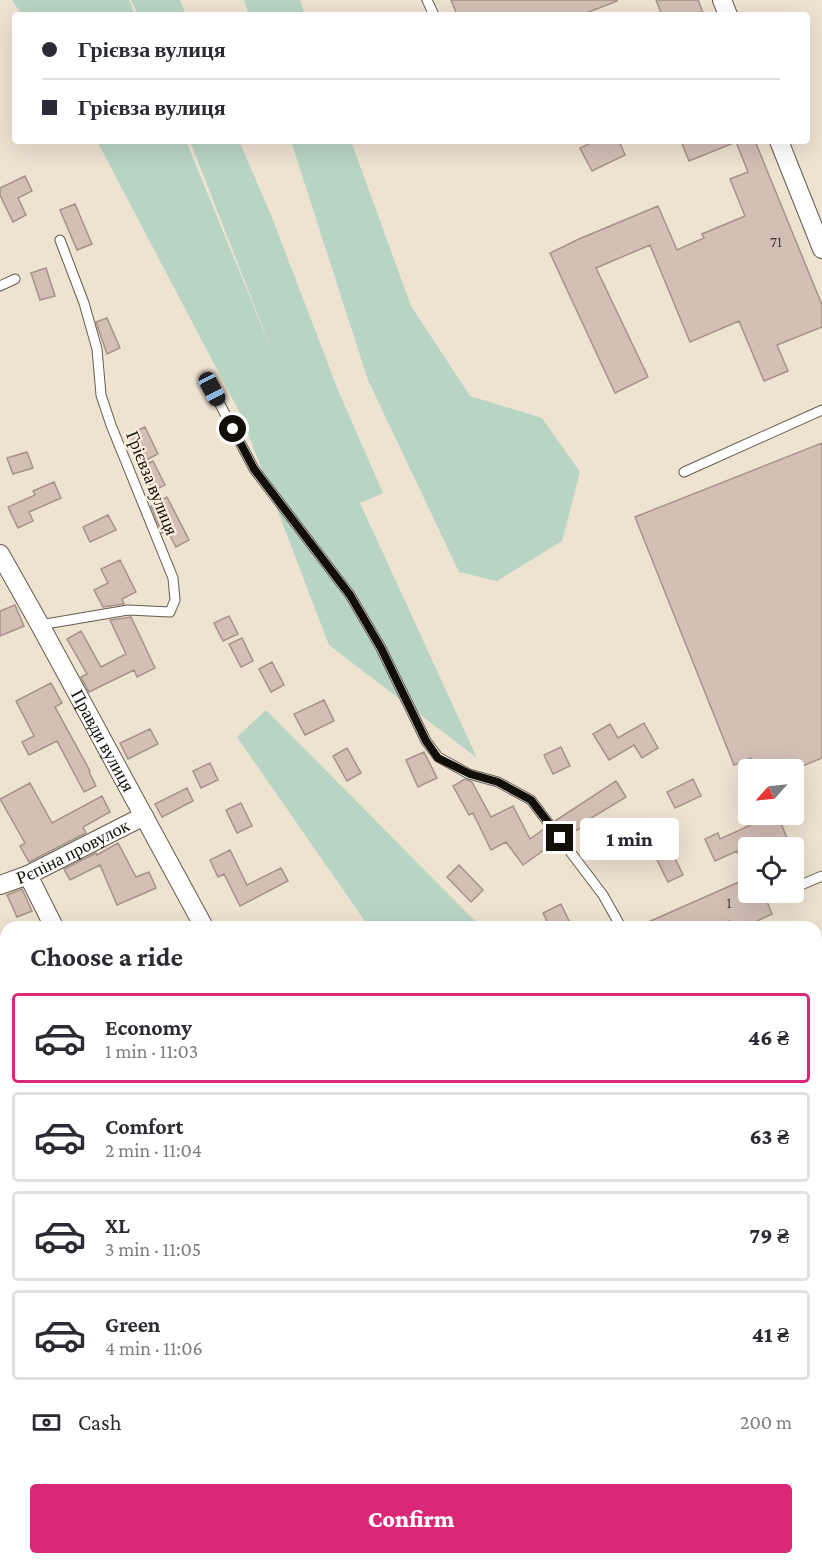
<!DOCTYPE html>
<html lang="en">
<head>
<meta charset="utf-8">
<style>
	:root { --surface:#fff; --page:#f2f2f3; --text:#2b2b33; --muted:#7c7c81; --line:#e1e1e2; --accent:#db2777 }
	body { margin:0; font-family:"Crimson Pro",serif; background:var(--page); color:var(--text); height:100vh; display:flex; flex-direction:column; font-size:22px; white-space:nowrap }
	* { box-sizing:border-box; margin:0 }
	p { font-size:20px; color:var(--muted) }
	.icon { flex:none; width:33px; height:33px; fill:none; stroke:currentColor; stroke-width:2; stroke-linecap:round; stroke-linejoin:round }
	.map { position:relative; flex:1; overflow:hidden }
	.sheet { position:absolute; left:0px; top:921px; width:822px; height:644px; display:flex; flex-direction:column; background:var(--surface); border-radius:18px 18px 0 0; box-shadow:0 6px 24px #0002 }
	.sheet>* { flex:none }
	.hud { position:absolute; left:12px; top:12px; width:798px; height:132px; border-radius:6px; box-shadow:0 6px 24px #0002; display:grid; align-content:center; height:132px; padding:0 30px; background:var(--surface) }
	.needle { width:39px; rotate:243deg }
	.fabs { position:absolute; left:738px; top:759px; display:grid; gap:12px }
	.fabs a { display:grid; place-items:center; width:66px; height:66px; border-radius:6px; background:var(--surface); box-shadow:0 6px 24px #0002; font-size:30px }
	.end { position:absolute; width:27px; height:27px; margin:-14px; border:8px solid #120e08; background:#fff; box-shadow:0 0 0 3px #fff }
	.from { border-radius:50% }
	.bubble { position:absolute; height:42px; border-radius:6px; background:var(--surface); box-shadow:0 6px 24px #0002; font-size:20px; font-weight:800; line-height:42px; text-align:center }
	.car { position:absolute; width:18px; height:36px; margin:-18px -9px; border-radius:8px; box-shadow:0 0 4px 2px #0007; background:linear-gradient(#222 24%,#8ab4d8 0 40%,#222 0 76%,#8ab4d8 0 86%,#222 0) }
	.hud b { display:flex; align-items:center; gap:21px; height:57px; font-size:22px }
	.hud b+b { border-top:2px solid var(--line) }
	.hud i { width:15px; height:15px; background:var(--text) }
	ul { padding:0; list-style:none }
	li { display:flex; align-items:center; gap:18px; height:90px; margin:0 12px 9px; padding:0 18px; border:3px solid var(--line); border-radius:6px }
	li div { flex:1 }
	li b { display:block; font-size:22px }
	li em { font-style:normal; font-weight:800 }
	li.current { border-color:var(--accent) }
	li>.icon { width:54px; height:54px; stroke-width:1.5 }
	h2 { padding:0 30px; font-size:27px; line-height:72px }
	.pay { display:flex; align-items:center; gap:15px; height:66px; padding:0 30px; font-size:22px }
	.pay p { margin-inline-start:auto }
	.button { display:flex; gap:12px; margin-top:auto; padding:12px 30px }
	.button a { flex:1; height:69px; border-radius:6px; background:var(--accent); color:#fff; font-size:24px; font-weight:800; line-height:69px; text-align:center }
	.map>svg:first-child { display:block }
	.green { fill:#b8d5c4 }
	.building { fill:#d3bfb6; stroke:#a59289; stroke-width:1.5 }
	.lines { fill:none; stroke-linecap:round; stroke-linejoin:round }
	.lane-casing { stroke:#655b4c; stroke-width:11 }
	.street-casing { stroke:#655b4c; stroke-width:20 }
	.secondary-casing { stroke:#655b4c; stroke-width:29 }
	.primary-casing { stroke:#fff; stroke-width:32 }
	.lane { stroke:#fff; stroke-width:9 }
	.street { stroke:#fff; stroke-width:18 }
	.secondary { stroke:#fff; stroke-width:27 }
	.primary { stroke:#ece1fa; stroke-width:30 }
	.route { stroke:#120e08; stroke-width:8 }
	.labels { text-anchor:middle; stroke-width:4.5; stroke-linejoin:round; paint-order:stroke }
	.number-label { font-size:15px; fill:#423a34 }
	.street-label { font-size:18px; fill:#120e08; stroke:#fcefde }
</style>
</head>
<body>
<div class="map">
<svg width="822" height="1564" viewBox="0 0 822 1564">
	<rect width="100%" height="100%" fill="#eee2d1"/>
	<path class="green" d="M12,0H129L135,15H22Z
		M131,0H180L186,15H138Z
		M244,0H300L305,15H249Z
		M97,141H186L274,356L190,141H239L271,215L338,390L383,493L360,503L477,758L329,645L241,415Z
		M291,141H351L411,306L470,396L542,418L580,472L562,541L497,581L459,572L368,380Z
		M266,710L481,927H369L237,737Z
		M816,1169L822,1183V1293L819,1295L816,1303Z
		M732,1558V1564H551L548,1559Z"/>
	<path class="building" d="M451,0H617V1L581,15H457Z
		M656,0H698L704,15H662Z
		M595,141H619L625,155L592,171L580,148Z
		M681,141H755L822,305V327L777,345L788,371L764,381L739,321L690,342L650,245L596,268L648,377L615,393L550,253L579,239L658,206L677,250L704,238L702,234L745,216L730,179L748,172L736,142L689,161Z
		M25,176L32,191L18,198L26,215L13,222L0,195V188Z
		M75,204L92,244L77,250L60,210Z
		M46,268L55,296L40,300L31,273Z
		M107,318L120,348L107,354L96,322Z
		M145,427L158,454L140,463L127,435Z
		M822,443V758L793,770H755L751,758L734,765L635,517Z
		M27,452L33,468L13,474L7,458Z
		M153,461L165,485L153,491L141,467Z
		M54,482L61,498L29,512L33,521L18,528L8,507L35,495L33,491Z
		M167,497L189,540L176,547L167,530L162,533L151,506Z
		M108,515L116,530L90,542L83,527Z
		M120,560L136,592L122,599L124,604L103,607L94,590L108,583L101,569Z
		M15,605L24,626L0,636V611Z
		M229,616L238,634L223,641L214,623Z
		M131,617L155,668L137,677L134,670L89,692L81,677L87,674L67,639L81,631L101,667L126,654L110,620Z
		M242,638L253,661L241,667L229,644Z
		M272,662L284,685L271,692L259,669Z
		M51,683L62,703L55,707L90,771L89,772L96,786L84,792L57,741L29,755L22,742L34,736L16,701Z
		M324,700L334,721L305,735L294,714Z
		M644,723L658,748L642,758L634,745L609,760L593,734L610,724L618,738Z
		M150,729L158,744L128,759L120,743Z
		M561,747L570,766L553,774L544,755Z
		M347,748L361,773L347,781L333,756Z
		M424,752L437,778L418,787L406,760Z
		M210,763L218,780L201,788L193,771Z
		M465,779L472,782L491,817L513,806L530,839L544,829L555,842L523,865L506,842L491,850L473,813L469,815L453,786Z
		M693,779L701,796L675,808L667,792Z
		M616,781L626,797L583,823L584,826L569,835L568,833L566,834L555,821Z
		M30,783L52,823L102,796L110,812L83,827L86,833L29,862L20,846L25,843L0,799Z
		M187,788L193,801L162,817L155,804Z
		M241,803L252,826L237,833L226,810Z
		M759,814H777L787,838L767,848H748V875L737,851L715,861L705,839L718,833L720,839L762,820Z
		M118,843L136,877L149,872L156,888L117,905L100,865L70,880L64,869L96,853L97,855Z
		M670,848L683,875L668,882L655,856Z
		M230,850L247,885L281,868L288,881L240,906L224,874L218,877L210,860Z
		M459,865L483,890L471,902L447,877Z
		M748,878V892H763L772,914L744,927H731L729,921L715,927H637Z
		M22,889L32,911L17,917L7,895Z
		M561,904L572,927H550L543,913Z"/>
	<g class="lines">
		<defs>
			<path id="lane" d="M427,0L434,15
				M0,286L15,279
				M212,389L254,469L350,595L381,648L426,741L438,757L469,774L498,782L531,800L603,895L621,927
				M684,472L822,410
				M40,625L128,610L170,612L175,600L173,578L111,425L101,395L97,349L84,303L60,240
				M796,887L822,876"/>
			<g id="street">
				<path d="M722,0L728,15"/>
				<path d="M779,141L822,249"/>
				<path id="s1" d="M0,554L40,625L204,927"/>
				<path d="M28,875L54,927"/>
				<path id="s2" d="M0,885L28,875L144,816"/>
				<path d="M0,1048L6,1045"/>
				<path d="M0,1203L6,1201"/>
				<path d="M0,1370L6,1368"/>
				<path d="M0,1536L6,1534"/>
				<path d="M540,1558L543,1564"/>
			</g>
			<path id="secondary" d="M380,1564L392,1558"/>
			<path id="primary" d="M816,1055L822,1052
				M816,1100L822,1097
				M755,1558L756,1564"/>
		</defs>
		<use href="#lane" class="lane-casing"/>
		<use href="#street" class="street-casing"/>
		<use href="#secondary" class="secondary-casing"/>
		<use href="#primary" class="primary-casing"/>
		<use href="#lane" class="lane"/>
		<use href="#street" class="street"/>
		<use href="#secondary" class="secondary"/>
		<use href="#primary" class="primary"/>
	</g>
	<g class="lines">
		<path class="route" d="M233,429L254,469L350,595L381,648L426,741L438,758L470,774L498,782L531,800L560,838"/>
	</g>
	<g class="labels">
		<g class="number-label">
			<text x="776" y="247">71</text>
			<text x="729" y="908">1</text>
		</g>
		<g class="street-label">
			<text transform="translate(152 483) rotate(68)" y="6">Грієвза вулиця</text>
			<text dy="6" stroke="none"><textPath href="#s1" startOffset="213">Правди вулиця</textPath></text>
			<text dy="6" stroke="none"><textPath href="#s2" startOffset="80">Рєпіна провулок</textPath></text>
		</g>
	</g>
</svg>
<div class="fabs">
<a><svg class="needle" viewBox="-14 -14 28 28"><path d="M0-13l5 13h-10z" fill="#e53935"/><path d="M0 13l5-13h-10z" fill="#7c7c81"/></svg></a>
<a><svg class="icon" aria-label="locate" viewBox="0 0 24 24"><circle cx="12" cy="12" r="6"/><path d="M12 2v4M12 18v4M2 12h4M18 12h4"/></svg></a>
</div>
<i class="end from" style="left:233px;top:429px"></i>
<i class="end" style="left:560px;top:838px"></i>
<div class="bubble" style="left:580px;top:818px;width:99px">1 min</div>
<i class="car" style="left:212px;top:389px;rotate:152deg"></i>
<div class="hud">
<b><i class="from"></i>Грієвза вулиця</b>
<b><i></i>Грієвза вулиця</b>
</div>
<section class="sheet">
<h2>Choose a ride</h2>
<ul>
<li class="current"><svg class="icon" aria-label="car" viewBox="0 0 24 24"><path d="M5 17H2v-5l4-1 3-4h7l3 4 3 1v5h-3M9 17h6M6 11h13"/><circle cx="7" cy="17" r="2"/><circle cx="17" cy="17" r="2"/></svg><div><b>Economy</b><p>1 min · 11:03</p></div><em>46 ₴</em></li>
<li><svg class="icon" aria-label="car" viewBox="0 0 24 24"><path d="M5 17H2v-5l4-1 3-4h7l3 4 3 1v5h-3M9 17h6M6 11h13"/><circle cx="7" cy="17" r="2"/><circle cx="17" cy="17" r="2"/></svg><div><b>Comfort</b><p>2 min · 11:04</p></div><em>63 ₴</em></li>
<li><svg class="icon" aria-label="car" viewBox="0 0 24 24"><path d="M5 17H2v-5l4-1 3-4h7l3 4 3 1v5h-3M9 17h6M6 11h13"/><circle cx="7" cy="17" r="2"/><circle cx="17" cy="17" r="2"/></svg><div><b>XL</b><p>3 min · 11:05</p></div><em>79 ₴</em></li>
<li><svg class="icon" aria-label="car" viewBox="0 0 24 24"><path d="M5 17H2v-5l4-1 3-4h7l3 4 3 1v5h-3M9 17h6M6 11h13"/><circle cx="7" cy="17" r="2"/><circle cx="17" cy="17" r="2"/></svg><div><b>Green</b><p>4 min · 11:06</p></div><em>41 ₴</em></li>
</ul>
<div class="pay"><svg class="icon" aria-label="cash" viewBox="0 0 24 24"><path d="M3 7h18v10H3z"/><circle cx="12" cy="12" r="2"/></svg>Cash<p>200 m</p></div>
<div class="button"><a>Confirm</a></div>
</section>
</div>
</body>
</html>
